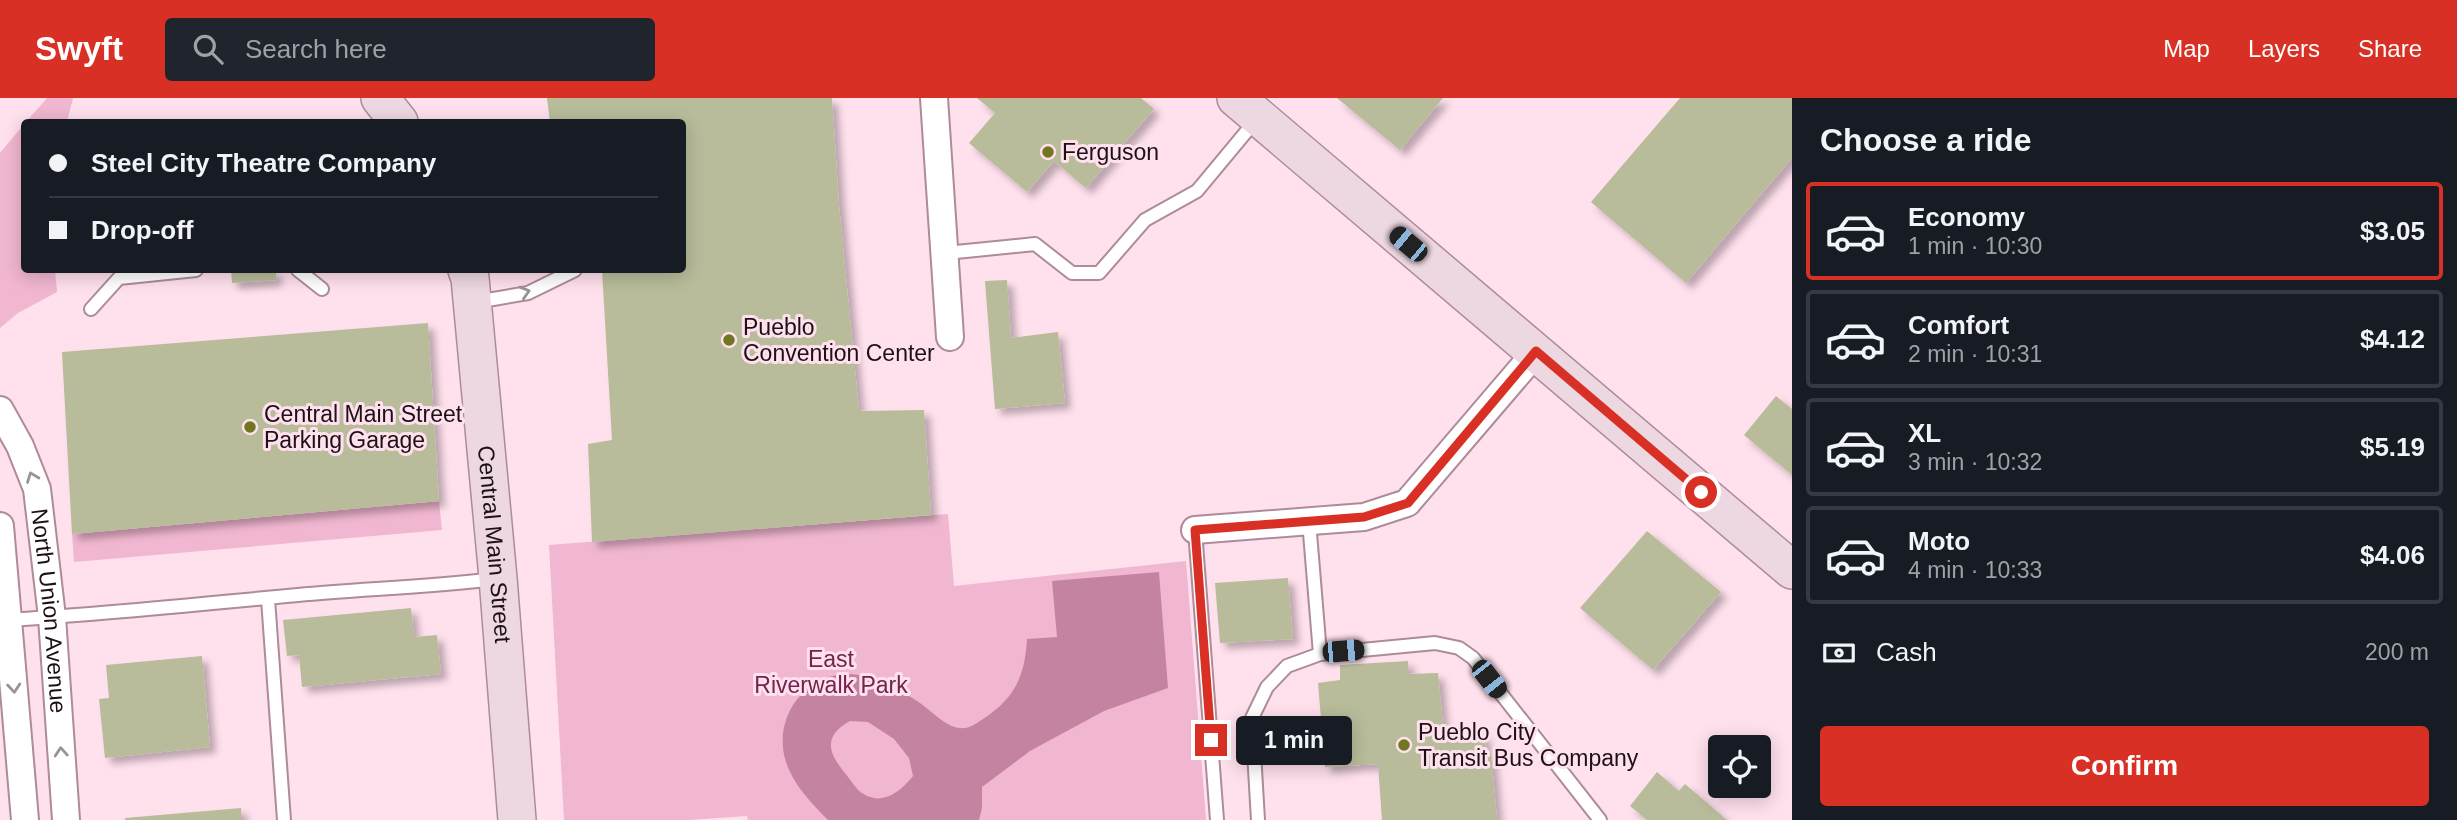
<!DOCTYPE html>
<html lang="en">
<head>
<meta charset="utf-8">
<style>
	:root { --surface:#171b24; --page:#20242c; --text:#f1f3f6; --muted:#9ea1a6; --line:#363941; --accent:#d93025 }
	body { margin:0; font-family:Arial,sans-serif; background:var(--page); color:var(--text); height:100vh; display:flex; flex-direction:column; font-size:26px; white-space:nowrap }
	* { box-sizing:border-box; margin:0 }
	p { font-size:23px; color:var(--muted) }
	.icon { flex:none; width:38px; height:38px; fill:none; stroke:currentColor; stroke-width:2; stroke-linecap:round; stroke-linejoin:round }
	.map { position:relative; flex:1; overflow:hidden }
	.details { display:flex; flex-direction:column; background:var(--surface); width:665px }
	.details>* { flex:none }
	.top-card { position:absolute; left:21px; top:21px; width:665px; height:154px; border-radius:7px; box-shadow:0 4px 18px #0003; display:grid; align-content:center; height:154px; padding:0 28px; background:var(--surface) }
	.buttons { position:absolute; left:1708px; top:637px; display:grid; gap:14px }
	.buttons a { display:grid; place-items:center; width:63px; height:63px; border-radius:7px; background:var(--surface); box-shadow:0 4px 18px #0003; font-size:35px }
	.end { position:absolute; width:32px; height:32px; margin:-16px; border:9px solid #d93025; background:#fff; box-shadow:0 0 0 4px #fff }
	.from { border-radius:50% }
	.bubble { position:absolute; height:49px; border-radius:7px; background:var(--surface); box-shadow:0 4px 18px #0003; font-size:23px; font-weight:600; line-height:49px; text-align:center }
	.car { position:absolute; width:21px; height:42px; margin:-21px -10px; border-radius:9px; box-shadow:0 0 5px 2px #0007; background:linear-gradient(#222 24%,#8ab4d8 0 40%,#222 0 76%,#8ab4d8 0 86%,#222 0) }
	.top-card b { display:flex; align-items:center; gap:24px; height:66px; font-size:26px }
	.top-card b+b { border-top:2px solid var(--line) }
	.top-card i { width:18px; height:18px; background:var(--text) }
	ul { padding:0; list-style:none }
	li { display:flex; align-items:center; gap:21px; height:98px; margin:0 14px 10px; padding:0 14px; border:4px solid var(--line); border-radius:7px }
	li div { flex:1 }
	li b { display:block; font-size:26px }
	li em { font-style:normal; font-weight:600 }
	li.active { border-color:var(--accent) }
	li>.icon { width:63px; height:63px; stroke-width:1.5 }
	h2 { padding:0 28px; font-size:32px; line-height:84px }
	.pay { display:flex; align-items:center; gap:18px; height:77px; padding:0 28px; font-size:26px }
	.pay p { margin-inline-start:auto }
	.primary-button { display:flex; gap:14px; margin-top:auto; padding:14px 28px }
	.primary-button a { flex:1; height:80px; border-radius:7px; background:var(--accent); color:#fff; font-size:28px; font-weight:600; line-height:80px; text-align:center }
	header { display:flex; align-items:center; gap:42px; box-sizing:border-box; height:98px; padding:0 35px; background:var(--accent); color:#fff }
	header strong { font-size:33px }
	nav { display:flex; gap:38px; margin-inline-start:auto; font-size:24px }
	.search { width:490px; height:63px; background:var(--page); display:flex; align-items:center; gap:18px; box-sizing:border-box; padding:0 24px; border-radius:7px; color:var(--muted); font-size:26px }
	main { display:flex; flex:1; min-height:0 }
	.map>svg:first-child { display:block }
	.green { fill:#f1b6d0 }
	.water { fill:#c583a2; fill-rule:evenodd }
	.building { fill:#b8bc9a; filter:url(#shadow) }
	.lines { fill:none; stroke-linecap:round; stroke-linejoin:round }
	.lane-casing { stroke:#ad8b9a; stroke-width:16 }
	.street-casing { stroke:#ad8b9a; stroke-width:30 }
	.secondary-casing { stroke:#ad8b9a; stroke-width:40 }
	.lane { stroke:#fff; stroke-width:12 }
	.street { stroke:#fff; stroke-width:26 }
	.secondary { stroke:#edd7e1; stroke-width:37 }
	.oneway { stroke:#999396 }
	.route { stroke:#d93025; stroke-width:9 }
	.poi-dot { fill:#717720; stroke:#ffe0ed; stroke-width:2.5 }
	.labels { text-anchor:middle; stroke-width:6; stroke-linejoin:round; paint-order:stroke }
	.poi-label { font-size:23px; fill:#1d1016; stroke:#ffe0ed; text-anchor:start }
	.street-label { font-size:23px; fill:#1d1016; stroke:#ffe0ed }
	.park-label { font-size:23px; fill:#73234f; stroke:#ffe0ed }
</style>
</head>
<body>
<header>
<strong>Swyft</strong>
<div class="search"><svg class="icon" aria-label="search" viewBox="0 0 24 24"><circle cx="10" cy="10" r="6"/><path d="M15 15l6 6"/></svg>Search here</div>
<nav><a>Map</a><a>Layers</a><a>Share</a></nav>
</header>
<main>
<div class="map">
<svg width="1792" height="722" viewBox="0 0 1792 722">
	<defs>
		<filter id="shadow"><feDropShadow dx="6" dy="6" stdDeviation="3.5" flood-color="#0004"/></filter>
	</defs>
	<rect width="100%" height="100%" fill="#ffe0ed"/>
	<path class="green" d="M47,0H73L67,24H26Z
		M24,26V172H55L57,194L18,215L0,230V55Z
		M439,403L442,432L74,464L72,436Z
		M948,416L954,488L1186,463L1206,722H748L747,718L689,722H564L549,447Z"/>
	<path class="water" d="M1159,474L1168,590L1104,613L1030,653L982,689V710L979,722H828C809,703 790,683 784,657C774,608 819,564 867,579C886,584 904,594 920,605C933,614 948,632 965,630C972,629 978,624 983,621C1015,600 1025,578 1027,541L1057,539L1052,483ZM850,623L868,624L894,641L909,660L913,678C901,693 882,709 862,695C857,692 852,684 848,679C830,657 820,640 850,623Z"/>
	<path class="building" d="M547,0H832L839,108L859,313L924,312L931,417L592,444L588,346L612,342L602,172H682V24H550Z
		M977,0H1141L1154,11L1086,90L1054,63L1027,94L969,45L995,15Z
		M1337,0H1443L1400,52Z
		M1680,0H1792V60L1686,185L1591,104Z
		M231,172H276V182L232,185Z
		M1007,182L1011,240L1058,234L1065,305L995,311L985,183Z
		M428,225L439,403L72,436L62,254Z
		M1776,298L1792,311V377L1744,337Z
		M1647,433L1721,494L1653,572L1580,510Z
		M1288,480L1293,541L1220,545L1215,485Z
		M411,510L414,539L437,537L441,576L302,589L299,557L287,558L283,522Z
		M202,558L210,649L105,660L99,601L109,600L106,567Z
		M1408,563L1409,576L1438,575L1444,640L1484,635L1486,656L1491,655L1497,722H1382L1378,666L1325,669L1318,585L1340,582V567Z
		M1657,674L1679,693L1685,686L1727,722H1647L1630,708Z
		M241,710L242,722H125V720Z"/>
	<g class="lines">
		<defs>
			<path id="lane" d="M946,155L1035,146L1072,175H1099L1145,122L1197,93L1256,22
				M298,172L322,191
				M476,204L528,195L575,172
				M91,211L119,180L196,172
				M1309,423L1320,556
				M1195,432L1217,722
				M268,501L284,722
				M7,522C104,516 201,506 298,497C363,491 429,489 494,481
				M1258,722L1252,620L1267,589L1287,568L1320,556L1435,545L1459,550L1473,560L1600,722"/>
			<g id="street">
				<path d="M934,0L950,239"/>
				<path id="s1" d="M0,312L20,348L37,391L52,519L66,722"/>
				<path d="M0,428L25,722"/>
				<path d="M1195,432L1364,419L1407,405L1537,253"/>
			</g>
			<g id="secondary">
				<path d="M380,0L399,24"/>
				<path d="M1236,0L1792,472"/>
				<path id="s2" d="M467,172L470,180L498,480L517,722"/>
			</g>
		</defs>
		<use href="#lane" class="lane-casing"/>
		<use href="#street" class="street-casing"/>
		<use href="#secondary" class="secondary-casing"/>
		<use href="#lane" class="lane"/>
		<use href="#street" class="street"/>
		<use href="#secondary" class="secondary"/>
	</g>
	<defs><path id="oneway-chevron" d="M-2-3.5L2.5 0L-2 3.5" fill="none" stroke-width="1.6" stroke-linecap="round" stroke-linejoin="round" transform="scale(1.75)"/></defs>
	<g class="oneway">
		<use href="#oneway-chevron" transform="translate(525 194) rotate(-17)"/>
		<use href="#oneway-chevron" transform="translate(32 379) rotate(-111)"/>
		<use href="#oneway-chevron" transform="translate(14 590) rotate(85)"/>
		<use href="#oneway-chevron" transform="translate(61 654) rotate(-94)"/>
	</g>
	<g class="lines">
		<path class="route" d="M1211,642L1195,432L1364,419L1408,405L1536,253L1701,394"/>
	</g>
	<g class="poi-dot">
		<circle cx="1048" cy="54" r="7"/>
		<circle cx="729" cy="242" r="7"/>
		<circle cx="250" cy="329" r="7"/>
		<circle cx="1404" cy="647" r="7"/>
	</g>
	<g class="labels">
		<g class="poi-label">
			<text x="1062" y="62">Ferguson</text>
			<text x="743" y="237">Pueblo<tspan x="743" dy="26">Convention Center</tspan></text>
			<text x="264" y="324">Central Main Street<tspan x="264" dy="26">Parking Garage</tspan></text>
			<text x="1418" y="642">Pueblo City<tspan x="1418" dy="26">Transit Bus Company</tspan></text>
		</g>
		<g class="street-label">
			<text dy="8" stroke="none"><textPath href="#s2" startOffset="276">Central Main Street</textPath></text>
			<text dy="8" stroke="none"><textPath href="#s1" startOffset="210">North Union Avenue</textPath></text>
		</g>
		<g class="park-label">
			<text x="831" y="569">East<tspan x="831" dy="26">Riverwalk Park</tspan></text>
		</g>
	</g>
</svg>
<div class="buttons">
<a><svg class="icon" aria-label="locate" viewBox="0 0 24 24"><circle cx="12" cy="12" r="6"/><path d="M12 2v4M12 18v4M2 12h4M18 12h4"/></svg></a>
</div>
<i class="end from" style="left:1701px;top:394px"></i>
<i class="end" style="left:1211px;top:642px"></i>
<div class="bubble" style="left:1236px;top:618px;width:116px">1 min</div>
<i class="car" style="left:1408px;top:146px;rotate:310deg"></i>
<i class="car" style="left:1343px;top:553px;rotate:85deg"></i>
<i class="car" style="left:1489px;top:581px;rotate:142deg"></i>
<div class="top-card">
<b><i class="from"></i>Steel City Theatre Company</b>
<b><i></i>Drop-off</b>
</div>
</div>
<section class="details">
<h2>Choose a ride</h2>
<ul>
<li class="active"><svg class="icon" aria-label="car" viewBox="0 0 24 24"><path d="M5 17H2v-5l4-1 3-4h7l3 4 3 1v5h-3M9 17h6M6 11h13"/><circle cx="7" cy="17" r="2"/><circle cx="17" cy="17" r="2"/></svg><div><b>Economy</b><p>1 min · 10:30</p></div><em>$3.05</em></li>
<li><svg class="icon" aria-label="car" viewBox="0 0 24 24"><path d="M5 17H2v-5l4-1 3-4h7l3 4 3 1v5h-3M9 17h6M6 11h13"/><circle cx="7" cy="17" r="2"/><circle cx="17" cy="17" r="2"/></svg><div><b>Comfort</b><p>2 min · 10:31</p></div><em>$4.12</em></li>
<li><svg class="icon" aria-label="car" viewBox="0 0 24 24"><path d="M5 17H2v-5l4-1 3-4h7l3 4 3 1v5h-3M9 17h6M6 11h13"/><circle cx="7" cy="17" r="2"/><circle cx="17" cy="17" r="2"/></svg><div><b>XL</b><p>3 min · 10:32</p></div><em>$5.19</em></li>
<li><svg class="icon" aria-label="car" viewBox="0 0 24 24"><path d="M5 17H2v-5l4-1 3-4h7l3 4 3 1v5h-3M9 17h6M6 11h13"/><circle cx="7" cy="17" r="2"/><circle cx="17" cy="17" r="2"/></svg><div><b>Moto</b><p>4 min · 10:33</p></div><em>$4.06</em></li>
</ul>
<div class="pay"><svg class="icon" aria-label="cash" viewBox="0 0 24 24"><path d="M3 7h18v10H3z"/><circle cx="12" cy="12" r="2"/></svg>Cash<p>200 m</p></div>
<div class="primary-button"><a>Confirm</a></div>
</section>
</main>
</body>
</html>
